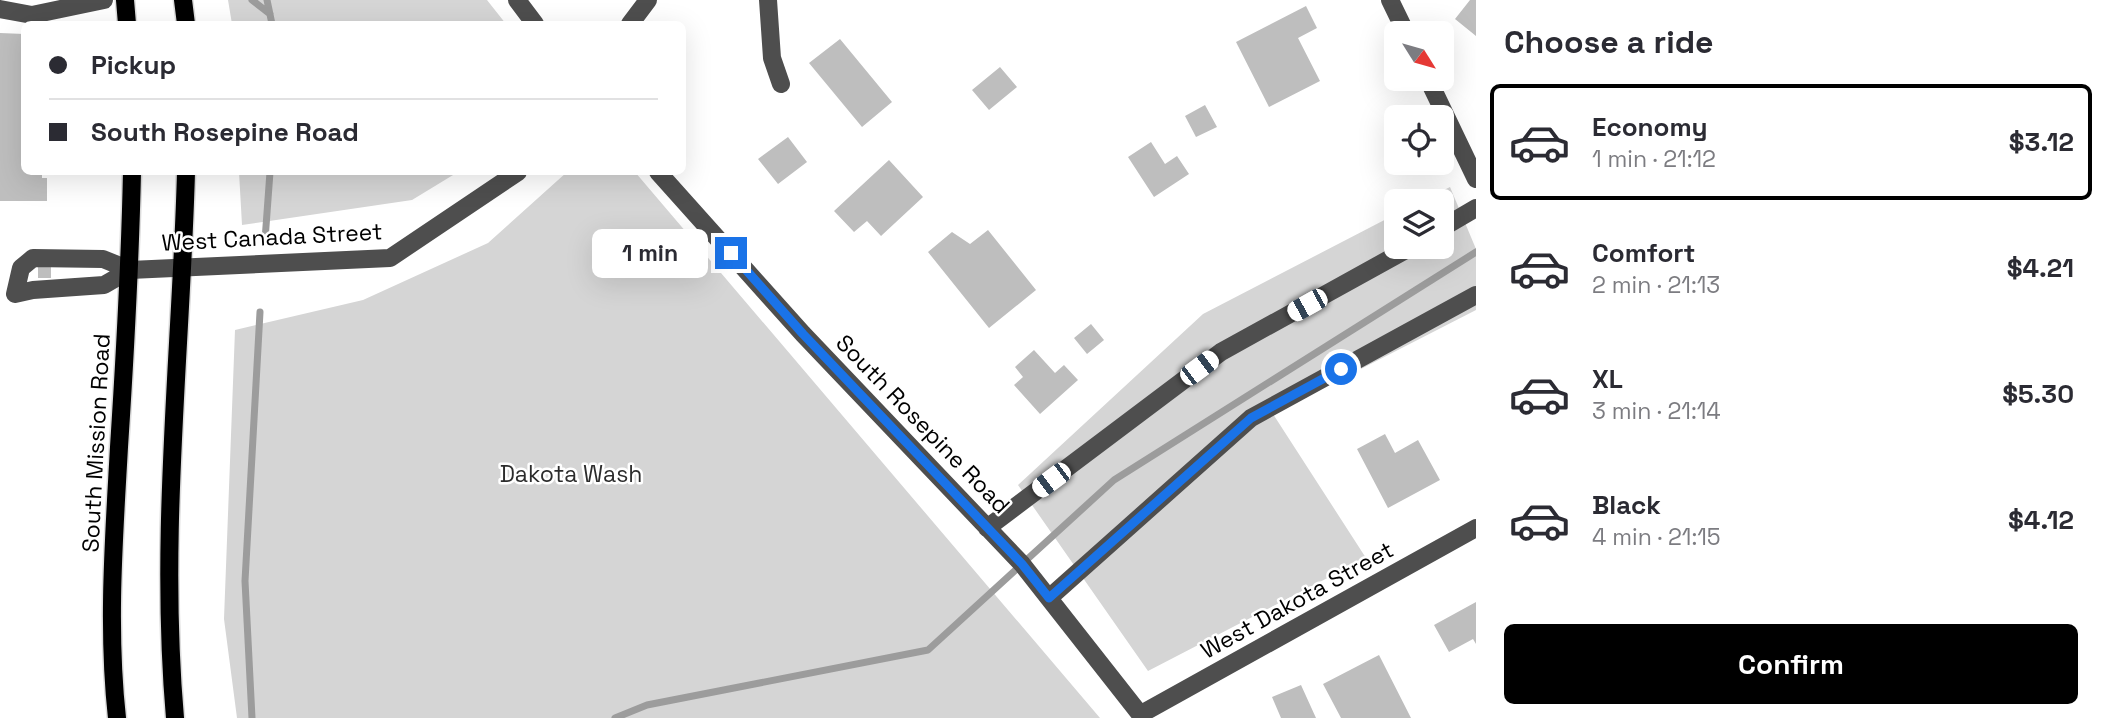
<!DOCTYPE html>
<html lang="en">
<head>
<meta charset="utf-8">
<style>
	:root { --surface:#fff; --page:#f7f7f7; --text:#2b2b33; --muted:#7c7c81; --line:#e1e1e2; --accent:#000 }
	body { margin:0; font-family:"Space Grotesk",sans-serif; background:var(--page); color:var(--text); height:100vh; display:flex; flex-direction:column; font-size:26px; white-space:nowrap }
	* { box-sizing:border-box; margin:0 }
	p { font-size:23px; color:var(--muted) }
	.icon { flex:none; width:38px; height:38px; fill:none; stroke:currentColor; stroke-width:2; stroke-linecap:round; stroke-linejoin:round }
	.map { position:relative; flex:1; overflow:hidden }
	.drawer { display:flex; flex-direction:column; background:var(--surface); width:630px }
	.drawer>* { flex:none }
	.guide { position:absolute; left:21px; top:21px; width:665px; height:154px; border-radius:10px; box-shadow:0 7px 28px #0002; display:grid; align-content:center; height:154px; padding:0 28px; background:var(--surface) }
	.needle { width:46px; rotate:127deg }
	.buttons { position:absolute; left:1384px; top:21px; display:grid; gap:14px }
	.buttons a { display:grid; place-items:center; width:70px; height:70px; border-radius:10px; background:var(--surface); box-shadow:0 7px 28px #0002; font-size:35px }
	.end { position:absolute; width:32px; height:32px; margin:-16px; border:9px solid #1a73e8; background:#fff; box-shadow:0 0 0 4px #fff }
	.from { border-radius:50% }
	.bubble { position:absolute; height:49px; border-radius:10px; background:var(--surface); box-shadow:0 7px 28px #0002; font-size:23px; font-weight:600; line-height:49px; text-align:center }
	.car { position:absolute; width:21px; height:42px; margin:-21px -10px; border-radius:9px; box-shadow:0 0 5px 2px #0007; background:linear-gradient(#fff 24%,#345 0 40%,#fff 0 76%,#345 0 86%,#fff 0) }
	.guide b { display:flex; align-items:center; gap:24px; height:66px; font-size:26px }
	.guide b+b { border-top:2px solid var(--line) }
	.guide i { width:18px; height:18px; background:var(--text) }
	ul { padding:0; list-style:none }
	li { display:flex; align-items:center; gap:21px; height:116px; margin:0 14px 10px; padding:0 14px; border:4px solid transparent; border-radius:10px }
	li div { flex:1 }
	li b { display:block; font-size:26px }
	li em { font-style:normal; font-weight:600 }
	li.active { border-color:var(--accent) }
	li>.icon { width:63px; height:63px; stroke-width:1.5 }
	h2 { padding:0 28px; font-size:32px; line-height:84px }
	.action { display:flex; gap:14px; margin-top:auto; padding:14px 28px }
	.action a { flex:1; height:80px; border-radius:10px; background:var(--accent); color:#fff; font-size:28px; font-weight:600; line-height:80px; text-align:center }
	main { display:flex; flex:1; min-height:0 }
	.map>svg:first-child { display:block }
	.green { fill:#d5d5d5 }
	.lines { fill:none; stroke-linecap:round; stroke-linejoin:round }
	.stream { stroke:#9c9c9c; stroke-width:7 }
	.building { fill:#bebebe }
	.major-casing { stroke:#dbdbdb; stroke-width:21 }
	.minor { stroke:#4e4e4e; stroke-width:18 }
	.major { stroke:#000; stroke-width:18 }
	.route { stroke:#1a73e8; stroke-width:9 }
	.labels { text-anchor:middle; stroke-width:5; stroke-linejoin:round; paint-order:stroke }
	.street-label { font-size:23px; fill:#000; stroke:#fff }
	.park-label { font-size:23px; fill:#2c2c2c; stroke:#fff }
</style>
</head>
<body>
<main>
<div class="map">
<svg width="1476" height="718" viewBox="0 0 1476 718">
	<rect width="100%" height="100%" fill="#fff"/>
	<path class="green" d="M228,0H487L506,24H232Z
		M239,172H458L412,200L242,225Z
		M567,172H635L1100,718H237L224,619L235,330L363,300L488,243Z
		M1450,187L1476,249V310L1273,414L1366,558L1148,671L1018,485L1203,314L1396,214V247H1442V201H1422Z"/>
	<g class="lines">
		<path class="stream" d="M252,0L270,14
			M267,0L272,24
			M265,240L270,172
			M252,718L245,581L260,312
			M615,718L647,705L928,650L1114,480L1476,252"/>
	</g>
	<path class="building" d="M1470,0H1476V36L1455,19Z
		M1306,6L1317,28L1298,38L1320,81L1269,107L1236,42Z
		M0,33L24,34V172H42V178H47V201H0Z
		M840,39L892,102L862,127L809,63Z
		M1000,67L1017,87L989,110L972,90Z
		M1205,105L1217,127L1196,137L1185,116Z
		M788,137L807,162L778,184L758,159Z
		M1151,142L1165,164L1177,156L1189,174L1154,197L1128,157Z
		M889,160L923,197L881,236L867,221L854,232L834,211Z
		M988,230L1036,290L989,328L928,252L952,232L970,244Z
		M38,266H51V278H38Z
		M1091,324L1104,340L1087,354L1074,338Z
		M1034,350L1055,373L1064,365L1078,380L1040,414L1014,385L1023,377L1015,367Z
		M1385,434L1395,453L1418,440L1440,480L1388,508L1357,449Z
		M1476,602V644L1473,639L1449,652L1434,625Z
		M1379,655L1411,718H1341L1323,684Z
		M1301,685L1316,718H1281L1272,697Z"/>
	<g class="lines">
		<defs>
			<path id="major" d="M125,0L127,24
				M183,0L186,24
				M117,718C107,628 114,537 119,447C125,355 130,264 132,172
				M175,718C159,536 181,354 186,172"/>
		</defs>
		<use href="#major" class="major-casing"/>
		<path class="minor" d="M517,0L535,24
			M768,0L772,58L781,84
			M1390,0L1406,33
			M0,9L32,15L104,0
			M630,24L648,0
			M1428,79L1476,179
			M658,172L803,334L1022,564L1143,718
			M1442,228L1476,208
			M130,270L104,285L33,290L15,294L21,268L33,258L103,259L130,270L390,258L518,172
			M987,528L1221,352L1411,247
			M1049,598L1251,418L1476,295
			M1141,714L1476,528"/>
		<use href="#major" class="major"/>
	</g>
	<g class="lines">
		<path class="route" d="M731,253L803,334L1022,564L1049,598L1251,418L1341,369"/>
	</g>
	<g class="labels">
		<g class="street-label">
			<text transform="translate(272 237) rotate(-3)" y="8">West Canada Street</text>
			<text transform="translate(923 424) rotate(46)" y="8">South Rosepine Road</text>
			<text transform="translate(96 443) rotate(-87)" y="8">South Mission Road</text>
			<text transform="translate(1297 600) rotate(-29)" y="8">West Dakota Street</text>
		</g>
		<g class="park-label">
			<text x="571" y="482">Dakota Wash</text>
		</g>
	</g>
</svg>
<div class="buttons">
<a><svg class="needle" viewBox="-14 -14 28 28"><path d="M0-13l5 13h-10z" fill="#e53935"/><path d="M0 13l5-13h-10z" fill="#7c7c81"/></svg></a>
<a><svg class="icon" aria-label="locate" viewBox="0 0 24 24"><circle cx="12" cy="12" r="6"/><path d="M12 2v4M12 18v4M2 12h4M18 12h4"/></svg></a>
<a><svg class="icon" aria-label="layers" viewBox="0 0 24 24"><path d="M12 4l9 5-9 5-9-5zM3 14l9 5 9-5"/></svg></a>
</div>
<i class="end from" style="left:1341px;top:369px"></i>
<i class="end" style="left:731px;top:253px"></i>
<div class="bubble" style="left:592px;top:229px;width:116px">1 min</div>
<i class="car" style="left:1307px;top:305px;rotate:241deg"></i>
<i class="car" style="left:1199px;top:368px;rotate:53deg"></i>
<i class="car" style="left:1051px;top:480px;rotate:233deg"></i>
<div class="guide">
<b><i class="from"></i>Pickup</b>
<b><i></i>South Rosepine Road</b>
</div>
</div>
<section class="drawer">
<h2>Choose a ride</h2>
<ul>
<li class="active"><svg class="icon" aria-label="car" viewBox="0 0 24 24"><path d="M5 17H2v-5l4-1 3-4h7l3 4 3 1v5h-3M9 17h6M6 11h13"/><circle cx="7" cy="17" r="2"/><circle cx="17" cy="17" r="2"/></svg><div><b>Economy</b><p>1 min · 21:12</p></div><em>$3.12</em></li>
<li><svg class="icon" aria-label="car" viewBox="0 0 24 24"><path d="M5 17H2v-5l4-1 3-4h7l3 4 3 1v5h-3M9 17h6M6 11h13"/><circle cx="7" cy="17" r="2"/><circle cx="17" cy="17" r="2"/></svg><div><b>Comfort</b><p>2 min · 21:13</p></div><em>$4.21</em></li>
<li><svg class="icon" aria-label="car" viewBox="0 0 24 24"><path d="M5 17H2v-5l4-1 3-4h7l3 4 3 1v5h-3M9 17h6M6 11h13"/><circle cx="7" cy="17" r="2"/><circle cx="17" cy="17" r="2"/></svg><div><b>XL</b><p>3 min · 21:14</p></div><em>$5.30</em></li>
<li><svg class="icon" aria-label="car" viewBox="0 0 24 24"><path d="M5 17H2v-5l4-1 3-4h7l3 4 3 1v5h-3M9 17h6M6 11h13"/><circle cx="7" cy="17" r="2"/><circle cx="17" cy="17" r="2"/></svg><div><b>Black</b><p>4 min · 21:15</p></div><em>$4.12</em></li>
</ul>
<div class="action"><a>Confirm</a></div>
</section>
</main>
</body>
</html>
